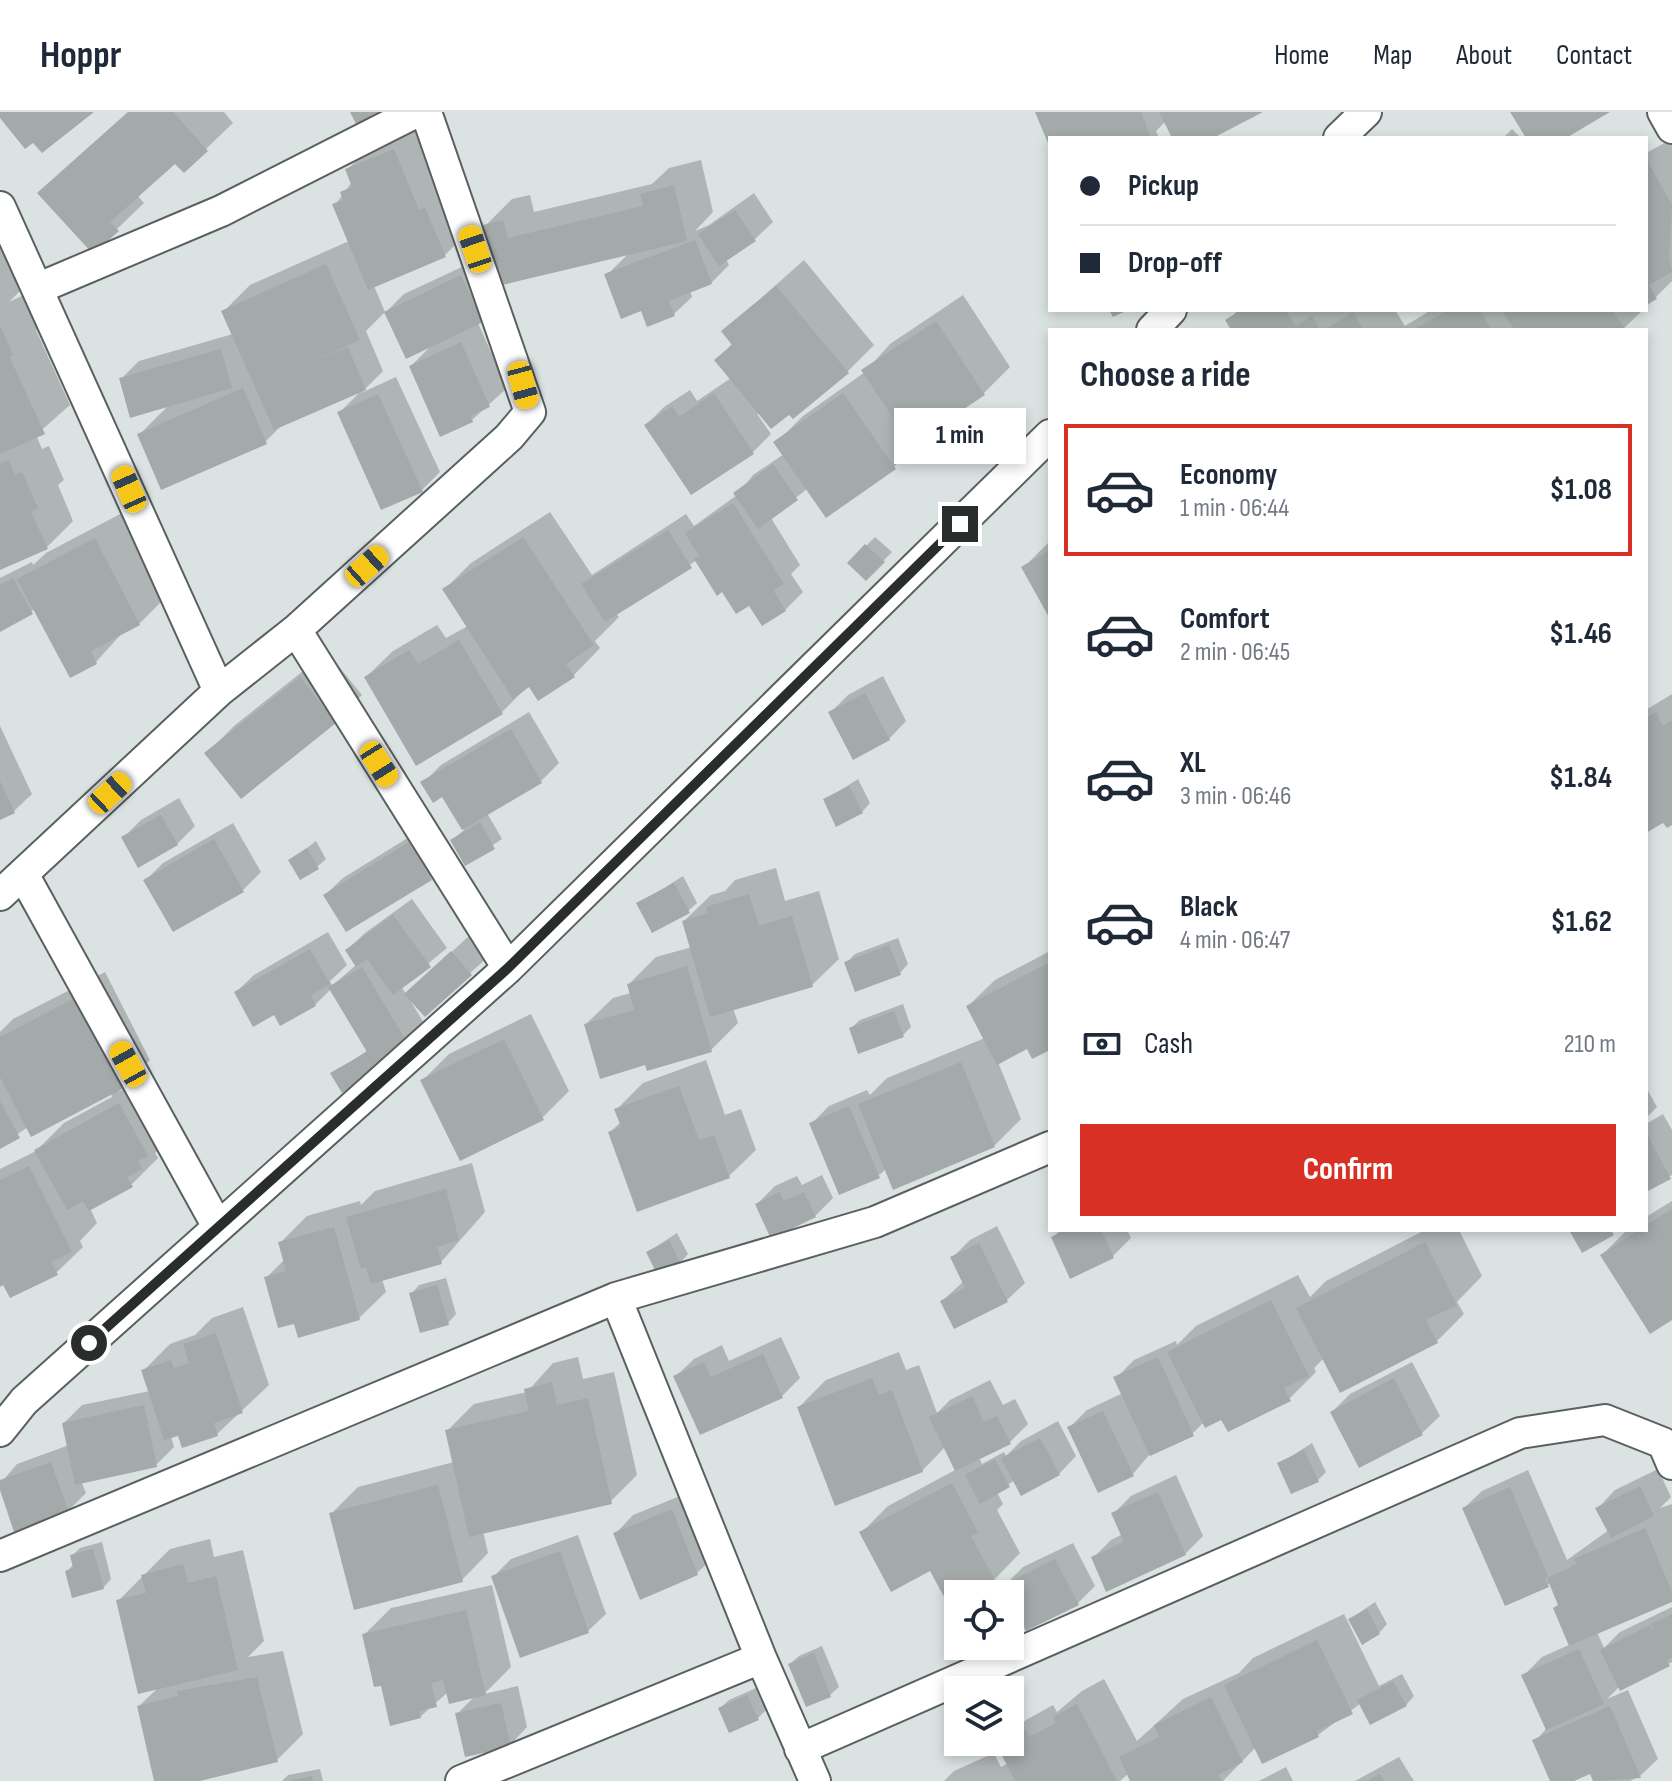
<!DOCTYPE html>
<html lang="en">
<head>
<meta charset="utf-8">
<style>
	:root { --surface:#fff; --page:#f6f6f7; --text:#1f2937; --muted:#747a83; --line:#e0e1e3; --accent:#d93025 }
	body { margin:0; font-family:"Sofia Sans Condensed",sans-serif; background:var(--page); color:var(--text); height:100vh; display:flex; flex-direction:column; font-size:30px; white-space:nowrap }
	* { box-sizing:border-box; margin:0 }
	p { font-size:26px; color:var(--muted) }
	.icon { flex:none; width:44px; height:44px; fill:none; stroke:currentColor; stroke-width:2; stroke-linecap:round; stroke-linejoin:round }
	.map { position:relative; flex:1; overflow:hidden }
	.panel { position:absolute; left:1048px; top:216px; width:600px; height:904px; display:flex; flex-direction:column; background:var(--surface); border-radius:0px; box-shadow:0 4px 12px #0003 }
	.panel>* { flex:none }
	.guide { position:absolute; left:1048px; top:24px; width:600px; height:176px; border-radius:0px; box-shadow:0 4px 12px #0003; display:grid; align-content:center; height:176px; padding:0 32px; background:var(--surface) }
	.tools { position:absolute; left:944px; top:1468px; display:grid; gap:16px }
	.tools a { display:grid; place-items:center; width:80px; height:80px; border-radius:0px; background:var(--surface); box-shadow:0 4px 12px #0003; font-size:40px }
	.end { position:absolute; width:36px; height:36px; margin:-18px; border:10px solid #2a2d2d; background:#fff; box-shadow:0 0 0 4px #fff }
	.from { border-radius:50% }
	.bubble { position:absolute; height:56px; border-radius:0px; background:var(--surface); box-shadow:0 4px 12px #0003; font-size:26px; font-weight:700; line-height:56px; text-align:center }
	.car { position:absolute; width:24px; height:48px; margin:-24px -12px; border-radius:10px; box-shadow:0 0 6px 2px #0007; background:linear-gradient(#f5c518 24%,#345 0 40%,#f5c518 0 76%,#345 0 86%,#f5c518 0) }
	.guide b { display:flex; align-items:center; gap:28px; height:76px; font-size:30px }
	.guide b+b { border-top:2px solid var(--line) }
	.guide i { width:20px; height:20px; background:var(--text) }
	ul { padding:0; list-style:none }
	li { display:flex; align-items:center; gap:24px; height:132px; margin:0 16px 12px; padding:0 16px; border:4px solid transparent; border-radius:0px }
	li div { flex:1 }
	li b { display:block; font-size:30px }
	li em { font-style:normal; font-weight:700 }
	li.on { border-color:var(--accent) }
	li>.icon { width:72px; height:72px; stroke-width:1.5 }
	h2 { padding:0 32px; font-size:36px; line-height:96px }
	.pay { display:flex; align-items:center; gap:20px; height:88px; padding:0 32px; font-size:30px }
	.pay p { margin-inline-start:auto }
	.button { display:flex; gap:16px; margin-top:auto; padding:16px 32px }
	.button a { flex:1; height:92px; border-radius:0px; background:var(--accent); color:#fff; font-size:32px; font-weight:700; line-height:92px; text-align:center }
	header { display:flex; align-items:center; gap:48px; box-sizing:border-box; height:112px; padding:0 40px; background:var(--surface); border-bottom:2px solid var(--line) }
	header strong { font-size:38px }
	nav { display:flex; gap:44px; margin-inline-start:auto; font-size:28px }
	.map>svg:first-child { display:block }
	.shadow { fill:#0003 }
	.building { fill:#a3aaa9 }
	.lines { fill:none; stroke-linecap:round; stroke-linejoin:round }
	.minor-casing { stroke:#5a6060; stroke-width:34 }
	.minor { stroke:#fff; stroke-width:30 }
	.route { stroke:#2a2d2d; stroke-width:10 }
</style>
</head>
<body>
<header>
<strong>Hoppr</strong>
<nav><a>Home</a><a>Map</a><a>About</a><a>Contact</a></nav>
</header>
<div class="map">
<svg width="1672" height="1669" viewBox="0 0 1672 1669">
	<rect width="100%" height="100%" fill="#dbe2e2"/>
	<path class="shadow" d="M128,0H224L233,11L184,58L175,49L137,83L144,91L93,140L67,55Z
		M1038,0H1258L1209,26H1175L1166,9L1156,19L1159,26H1050V31Z
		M421,12L471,117L444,144L374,174L385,200L366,219L383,259L361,281L396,265L440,360L422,378L382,396L339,301L362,278L285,310L265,330L139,323L170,292L121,267L139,249L233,222L223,200L250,173L349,129L335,93L352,70L347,58L374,31Z
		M1512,17L1521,26H1503Z
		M1672,27V169L1646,195V41Z
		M701,48L713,100L695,119L709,113L754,81L773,110L755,127L726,147L729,153L711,171L690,179L692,185L674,202L642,196L607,163L629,141L499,171L485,114L512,87L530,83L534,100L652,72L669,56Z
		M0,97L26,173L9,190L24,183L39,214L36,218L70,293L36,323L42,337L49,334L64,368L58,373L73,409L47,435L0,456Z
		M479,147L500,191L478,211L507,276L472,308L411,254L432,233L386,200L404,182Z
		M804,148L874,233L847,260L789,300L757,302L771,322L753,340L691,381L646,313L664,295L690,278L697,289L731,266L716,248L733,231L724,219Z
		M963,183L1010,255L984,281L919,325L921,328L894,355L808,376L771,406L800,453L791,462L803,480L785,498L750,491L723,477L697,448L616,501L619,505L595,529L600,536L574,563L530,572L501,601L366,565L393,539L437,513L446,526L468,514L444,478L471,451L550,400L592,463L686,402L694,414L737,383L753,363L784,342L776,331L803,304L865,260L890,232Z
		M1238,198H1395L1405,214L1431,198H1643L1622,218H1234L1228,209Z
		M122,401L166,485L139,512L122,521L96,550L70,564L35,497L0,518V466L32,450L33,453L46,441Z
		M875,425L892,440L866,466L850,450Z
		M1050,429V503L1023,456Z
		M327,540L362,583L335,610L207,641L234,614Z
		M883,564L906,609L889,627L830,601L848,583Z
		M1672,582V710L1664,708L1646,719V598Z
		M529,600L559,651L541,669L487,701L502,727L466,751L452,728L464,718L443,682L423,671L441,653Z
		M0,614L32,682L14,699L0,706Z
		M858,667L870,691L862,700L825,688Z
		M179,686L195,714L177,732L123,726L141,708Z
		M233,711L261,760L243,778L145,769L163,751Z
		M427,714L448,748L430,766L325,783L343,766Z
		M316,729L326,747L317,755L291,748Z
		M776,756L785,789L819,779L839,847L812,873L733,896L738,911L711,938L647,951L586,912L613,886L631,881L629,872L656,845L692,835L684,809L711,783L725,779L735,768Z
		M683,764L697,791L688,799L639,792Z
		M412,787L447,836L401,874L406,882L470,823L489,844L425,902L410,888L425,913L407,930L383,945L385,949L377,958L333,962L368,938L331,877L315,893L274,901L236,880L254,863L328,820L347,853L330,869L332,874L357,852L347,838L365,821Z
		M898,826L908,852L900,861L846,851L855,842Z
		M1050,839V936L1028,934L998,950L1021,1007L994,1034L886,1057L878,1064L811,1012L829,994L867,978L870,983L887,966L985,926L968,894L995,868Z
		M105,860L150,948L118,980L147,966L167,1029L155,1041L158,1046L131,1073L90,1096L97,1111L80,1129L83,1135L56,1161L0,1173V1057L36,1039L64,1011L112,985L111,981L28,1015L0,1034V920L13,907Z
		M903,892L911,915L903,923L851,916L860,908Z
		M531,902L569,979L542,1006L422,969L449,942Z
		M706,948L725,1003L741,997L756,1038L729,1064L610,1020L621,1010L616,998L643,971Z
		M1646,975L1657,995L1646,1006Z
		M1663,1002L1672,1018V1063L1646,1078V1012Z
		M472,1051L485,1100L441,1150L382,1167L386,1180L359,1206L296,1209L266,1166L285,1147L280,1131L307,1104L360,1089L361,1093L375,1079Z
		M822,1063L833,1086L815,1104L757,1092L775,1074L797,1064L802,1073Z
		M1672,1089V1206L1602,1143L1627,1118H1646V1105Z
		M997,1114L1025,1171L1007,1188L942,1189L964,1169L952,1146L970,1128Z
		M1061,1118H1127L1131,1126L1113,1144L1053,1125Z
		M1425,1118H1459L1482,1164L1457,1190L1464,1202L1437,1229L1324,1246L1314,1256L1316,1260L1289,1287L1204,1310L1192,1322L1150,1342L1133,1362L1069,1316L1087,1298L1123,1281L1116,1266L1134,1248L1176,1229L1177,1233L1196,1214L1298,1163L1310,1185L1326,1169Z
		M677,1121L688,1142L680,1151L648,1140Z
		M446,1166L456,1202L448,1211L411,1182L419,1173Z
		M243,1195L269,1273L217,1322L171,1324L174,1335L156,1353L81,1369L86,1381L68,1399L0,1372L17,1352L69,1333L64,1311L82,1293L150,1279L143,1259L170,1232L195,1223L212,1206Z
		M781,1225L800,1266L782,1284L676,1264L694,1247L722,1233L729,1249Z
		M899,1240L906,1258L919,1253L937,1301L950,1288L990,1268L1003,1293L1015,1287L1028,1312L1010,1330L979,1345L982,1352L1004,1340L1006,1344L1021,1329L1058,1309L1076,1344L1059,1362L1015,1368L997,1380L1003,1392L997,1398L1020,1441L994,1468L967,1482H958V1487L931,1456L861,1421L888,1394L957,1357L946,1334L922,1359L799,1295L826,1268Z
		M578,1245L583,1267L614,1260L637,1363L610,1390L483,1419L488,1441L462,1468L331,1402L358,1375L454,1350L447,1319L474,1292L527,1280L553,1251Z
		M1412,1250L1440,1304L1422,1321L1332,1300L1350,1282Z
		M1312,1331L1326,1360L1318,1368L1279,1352Z
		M1658,1357L1671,1385L1660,1396L1672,1392V1488L1597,1520L1604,1536L1620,1520L1672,1495V1550L1620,1574L1607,1587L1628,1578L1658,1647L1640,1664L1630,1669H1595L1591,1660L1569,1669H1553L1535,1629L1547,1616L1524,1563L1542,1545L1571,1532L1560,1491L1551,1470L1548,1473L1464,1396L1482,1379L1528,1358L1567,1448L1609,1418L1598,1396L1615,1378Z
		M1176,1363L1203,1424L1185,1442L1093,1446L1111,1428L1123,1422L1114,1401L1131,1384Z
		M690,1380L715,1444L697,1461L616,1421L633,1403Z
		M578,1423L606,1502L588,1519L493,1465L511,1447Z
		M210,1427L214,1445L243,1438L264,1529L248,1545L283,1539L303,1622L277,1648L192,1669H156L139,1594L159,1575L118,1489L170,1437Z
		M102,1430L111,1467L103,1476L67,1459L74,1452L72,1444L80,1436Z
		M1073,1431L1095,1474L1077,1492L1005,1473L1023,1455Z
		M492,1473L511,1555L484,1582L518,1574L527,1615L510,1633L457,1602L475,1584L448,1580L420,1605L382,1572L364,1523L391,1496Z
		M1375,1490L1387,1512L1379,1521L1350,1507Z
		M1344,1502L1379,1574L1402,1562L1414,1584L1406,1593L1361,1591L1318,1623L1256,1635L1223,1669H1132L1129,1661L1120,1669H944L954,1659L994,1641L1001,1655L1008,1651L999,1634L1010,1630V1623L1026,1608L1053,1593L1057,1600L1082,1579L1104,1567L1137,1629L1183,1587L1239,1561L1253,1546Z
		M822,1534L839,1575L830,1583L790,1552L799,1544Z
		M756,1576L766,1598L757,1607L720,1596L729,1588Z
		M1399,1645L1414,1669H1355Z
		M1286,1655L1293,1669H1259Z
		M320,1657L323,1669H282L288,1663Z"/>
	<path class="building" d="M0,0H94L42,41L33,31L25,37L0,6Z
		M128,0H173L208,39L184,61L175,52L110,110L119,119L93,142L37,81Z
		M350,0H379L381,4L358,16Z
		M1035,0H1141L1151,26H1050V36Z
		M1159,0H1263L1213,26H1172Z
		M1510,0H1610L1566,26H1526Z
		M394,37L419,98L425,96L446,145L368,178L332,92L343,88L340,80L352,75L345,57Z
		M1648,50L1672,93L1669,144L1672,160L1649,173L1657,187L1646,193Z
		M674,73L687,129L498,174L483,113L503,108L508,126L643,94L640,82Z
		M735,98L756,129L719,154L698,122Z
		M695,128L712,172L669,189L675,204L647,215L641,199L621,207L604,162Z
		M326,152L360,228L307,252L348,235L366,278L274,318L221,199Z
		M461,163L483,210L406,247L384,200Z
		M776,174L849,261L793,307L789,303L771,317L714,248L732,233L721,219Z
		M1109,198H1128L1113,205Z
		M1241,198H1285L1296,214L1312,204L1320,218H1231L1225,208Z
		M1448,198H1480L1491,218H1413Z
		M1501,198H1612L1626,218H1515Z
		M1353,200L1364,218H1324Z
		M936,209L985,283L911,332L861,258Z
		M0,214L13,243L9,244L45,322L0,342Z
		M461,230L490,295L471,304L473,310L440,325L409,254Z
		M221,237L232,276L130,306L119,266Z
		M243,276L267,332L161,378L137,322Z
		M714,281L754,342L691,383L644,313L672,294L679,305Z
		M843,281L896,357L826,406L773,330Z
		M378,282L423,380L381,398L337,300Z
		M9,348L15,363L22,360L38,396L31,400L48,437L0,458V352Z
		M773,352L798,388L758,417L733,381Z
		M733,391L784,472L773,478L786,499L762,514L749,494L736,502L722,480L717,484L694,447L699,444L685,421Z
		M668,418L692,456L605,510L581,472Z
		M523,425L594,533L566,552L575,565L538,589L529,575L513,587L442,477Z
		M95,426L140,513L91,539L97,552L70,566L17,467Z
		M865,432L885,450L866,469L847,451Z
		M1050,438V507L1021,455Z
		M13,466L33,502L0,520V473Z
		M459,528L503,602L416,654L364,565L409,538L418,552Z
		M300,565L336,611L241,687L204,641Z
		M865,581L890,628L853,648L828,600Z
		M1656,600L1663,614L1672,608V713L1667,716L1663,711L1646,721V606Z
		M511,617L542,671L462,718L442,685L433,691L420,670Z
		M0,669L15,701L0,708Z
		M849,674L863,701L836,715L823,687Z
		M161,703L178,733L138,756L121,725Z
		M480,710L495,737L465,754L450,728Z
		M214,727L244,780L173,820L143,768Z
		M409,730L432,768L346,820L323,783Z
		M307,736L319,757L300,768L288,748Z
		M674,771L690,801L652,821L636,791Z
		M749,782L759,814L792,804L813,875L710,905L682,809L708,801L706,795Z
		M393,803L431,855L393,883L367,847L356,855L345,838Z
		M889,833L901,863L855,880L844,850Z
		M310,837L330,872L311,883L316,894L280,914L274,903L253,915L234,880Z
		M451,839L472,863L425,905L404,882Z
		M1050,850V938L1032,947L1027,937L997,953L966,894Z
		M687,854L712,940L647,959L645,953L600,967L584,912L634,898L627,872Z
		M362,855L408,932L374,953L378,959L342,981L330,961L367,940L328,875Z
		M77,885L124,976L31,1025L0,965V925Z
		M894,899L904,925L858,942L849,916Z
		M504,927L544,1008L460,1049L420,968Z
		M961,950L995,1035L893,1078L858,992Z
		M679,974L699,1028L714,1023L730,1066L637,1100L608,1020L621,1015L614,997Z
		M0,989L20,1026L0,1037Z
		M119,991L148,1044L138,1049L142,1057L127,1065L133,1075L89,1099L83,1089L67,1098L34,1038Z
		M849,994L880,1066L839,1083L809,1011Z
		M1646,1020L1671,1067L1646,1080Z
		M29,1054L72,1140L51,1150L58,1163L10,1186L3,1173L0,1175V1068Z
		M446,1077L459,1128L437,1135L442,1152L371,1172L366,1155L361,1157L346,1105Z
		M779,1080L784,1089L804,1080L816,1105L771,1127L755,1092Z
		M1672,1097V1208L1650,1222L1600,1143L1639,1118H1646V1113Z
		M334,1115L360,1208L298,1226L294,1212L278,1216L264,1165L286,1159L278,1130Z
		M1065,1118H1101L1114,1146L1070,1167L1051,1125Z
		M1569,1118H1611L1614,1123L1582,1141Z
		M669,1128L681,1152L658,1164L646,1140Z
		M1425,1130L1457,1193L1426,1208L1438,1231L1340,1281L1296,1196Z
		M979,1131L1008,1190L954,1217L940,1189L965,1176L950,1145Z
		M437,1173L449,1213L420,1221L409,1181Z
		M1271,1188L1309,1264L1284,1276L1291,1289L1228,1320L1221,1308L1205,1316L1167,1240Z
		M216,1221L243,1301L214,1311L218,1324L182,1336L178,1324L164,1328L141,1258L171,1248L174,1256L189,1251L183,1232Z
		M763,1242L783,1286L700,1323L673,1264L704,1250L711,1265Z
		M1158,1245L1194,1324L1150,1344L1113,1265Z
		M872,1266L879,1283L892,1278L923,1360L835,1394L797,1295Z
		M1394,1266L1423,1323L1359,1356L1330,1300Z
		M552,1270L557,1293L588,1286L612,1392L469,1425L445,1318L529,1299L524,1277Z
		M972,1284L984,1310L997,1304L1011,1332L955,1359L929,1305Z
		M144,1293L157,1355L75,1373L62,1311Z
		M1103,1299L1134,1364L1098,1381L1067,1315Z
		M1040,1326L1060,1363L1021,1384L1001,1346Z
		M1304,1338L1319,1370L1291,1382L1277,1351Z
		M995,1347L1010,1375L980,1392L965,1363Z
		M51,1350L69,1401L14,1420L0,1378V1368Z
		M952,1371L978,1420L971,1424L995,1469L971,1482H958V1489L949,1494L930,1459L891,1480L859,1420Z
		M438,1373L463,1470L354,1498L329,1401Z
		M1640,1374L1654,1404L1611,1426L1595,1396Z
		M1510,1375L1548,1464L1545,1466L1549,1475L1505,1494L1462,1396Z
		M1158,1380L1186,1443L1106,1480L1091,1445L1124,1430L1111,1401Z
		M672,1397L698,1463L640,1488L613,1421Z
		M1645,1416L1672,1480V1490L1569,1534L1553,1496L1558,1493L1547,1466L1577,1452L1574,1447Z
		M93,1437L104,1477L72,1486L65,1459L73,1456L70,1443Z
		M560,1439L589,1521L520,1546L491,1464Z
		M1055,1447L1079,1493L1026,1519L1003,1473Z
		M183,1452L188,1471L216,1464L238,1558L138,1582L116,1488L146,1481L141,1463Z
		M1367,1497L1380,1522L1362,1533L1348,1507Z
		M466,1498L486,1583L449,1592L443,1568L431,1571L437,1595L419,1599L421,1606L390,1614L381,1574L374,1575L362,1522Z
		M1672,1502V1545L1667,1548L1670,1554L1620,1579L1600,1538L1650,1513L1655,1522L1651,1512Z
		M1317,1528L1353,1602L1317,1619L1319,1625L1262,1652L1224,1573Z
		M1579,1537L1604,1592L1546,1618L1521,1563Z
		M814,1541L831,1585L806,1595L788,1552Z
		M257,1565L278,1650L200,1669H154L137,1594L178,1584L177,1579Z
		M1393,1569L1407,1594L1370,1613L1357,1588Z
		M747,1583L759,1608L729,1621L718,1596Z
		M1211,1585L1243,1650L1218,1663L1222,1669H1130L1119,1645L1159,1625L1154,1613Z
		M501,1591L511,1635L465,1645L455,1601Z
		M1077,1592L1117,1669H1015L997,1634L1026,1618L1029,1625L1056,1611L1053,1605Z
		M1610,1594L1641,1666L1593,1669L1590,1662L1574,1669H1550L1532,1628Z
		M1380,1662L1384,1669H1367Z
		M312,1664L313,1669H293V1668Z"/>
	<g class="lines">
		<defs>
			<path id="minor" d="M1663,0L1672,16
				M1339,26L1366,0
				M0,95L219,579
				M39,176L221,99L416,0
				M1152,218L1171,198
				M296,518L508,856
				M23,762L218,1115
				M0,783L219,579L296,518L509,325L530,300L426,0
				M616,1186L761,1546
				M0,1319L24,1289L508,856L1050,323
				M0,1444L616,1186L875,1110L1050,1035
				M800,1637L1520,1321L1605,1308L1663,1331L1672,1352
				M461,1669L761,1546L815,1669"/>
		</defs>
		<use href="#minor" class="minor-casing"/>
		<use href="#minor" class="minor"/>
	</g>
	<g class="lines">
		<path class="route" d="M89,1231L508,856L960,412"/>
	</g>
</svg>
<div class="tools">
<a><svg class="icon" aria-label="locate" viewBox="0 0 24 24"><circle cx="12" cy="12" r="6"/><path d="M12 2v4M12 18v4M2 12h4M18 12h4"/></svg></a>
<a><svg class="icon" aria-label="layers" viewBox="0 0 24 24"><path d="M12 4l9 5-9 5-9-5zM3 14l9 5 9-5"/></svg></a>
</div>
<i class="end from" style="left:89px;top:1231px"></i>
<i class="end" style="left:960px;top:412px"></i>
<div class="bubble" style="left:894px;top:296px;width:132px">1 min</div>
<i class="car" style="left:475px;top:137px;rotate:341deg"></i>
<i class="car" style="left:523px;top:273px;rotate:165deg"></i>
<i class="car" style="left:129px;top:377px;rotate:336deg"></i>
<i class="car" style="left:367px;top:454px;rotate:48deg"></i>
<i class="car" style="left:379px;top:652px;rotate:148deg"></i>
<i class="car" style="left:110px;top:681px;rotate:47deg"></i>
<i class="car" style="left:128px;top:952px;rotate:331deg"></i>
<div class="guide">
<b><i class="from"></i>Pickup</b>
<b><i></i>Drop-off</b>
</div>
<section class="panel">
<h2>Choose a ride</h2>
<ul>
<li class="on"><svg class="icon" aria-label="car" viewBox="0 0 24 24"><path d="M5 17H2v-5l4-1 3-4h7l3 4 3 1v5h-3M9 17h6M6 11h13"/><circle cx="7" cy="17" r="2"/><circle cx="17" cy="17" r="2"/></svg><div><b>Economy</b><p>1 min · 06:44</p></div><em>$1.08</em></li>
<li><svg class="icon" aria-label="car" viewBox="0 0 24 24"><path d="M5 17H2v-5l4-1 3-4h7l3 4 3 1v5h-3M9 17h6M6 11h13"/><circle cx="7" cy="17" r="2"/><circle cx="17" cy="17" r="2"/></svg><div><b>Comfort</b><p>2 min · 06:45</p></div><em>$1.46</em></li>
<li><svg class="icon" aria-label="car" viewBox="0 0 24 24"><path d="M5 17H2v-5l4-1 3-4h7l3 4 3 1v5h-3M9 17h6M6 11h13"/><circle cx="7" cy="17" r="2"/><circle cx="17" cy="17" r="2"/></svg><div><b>XL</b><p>3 min · 06:46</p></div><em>$1.84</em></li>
<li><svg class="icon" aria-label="car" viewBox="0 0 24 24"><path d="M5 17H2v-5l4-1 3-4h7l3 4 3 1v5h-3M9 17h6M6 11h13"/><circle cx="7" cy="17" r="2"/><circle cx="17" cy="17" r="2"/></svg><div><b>Black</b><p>4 min · 06:47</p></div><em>$1.62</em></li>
</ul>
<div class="pay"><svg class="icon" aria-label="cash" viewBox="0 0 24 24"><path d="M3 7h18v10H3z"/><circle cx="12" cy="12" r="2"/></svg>Cash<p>210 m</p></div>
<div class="button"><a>Confirm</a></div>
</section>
</div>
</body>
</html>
